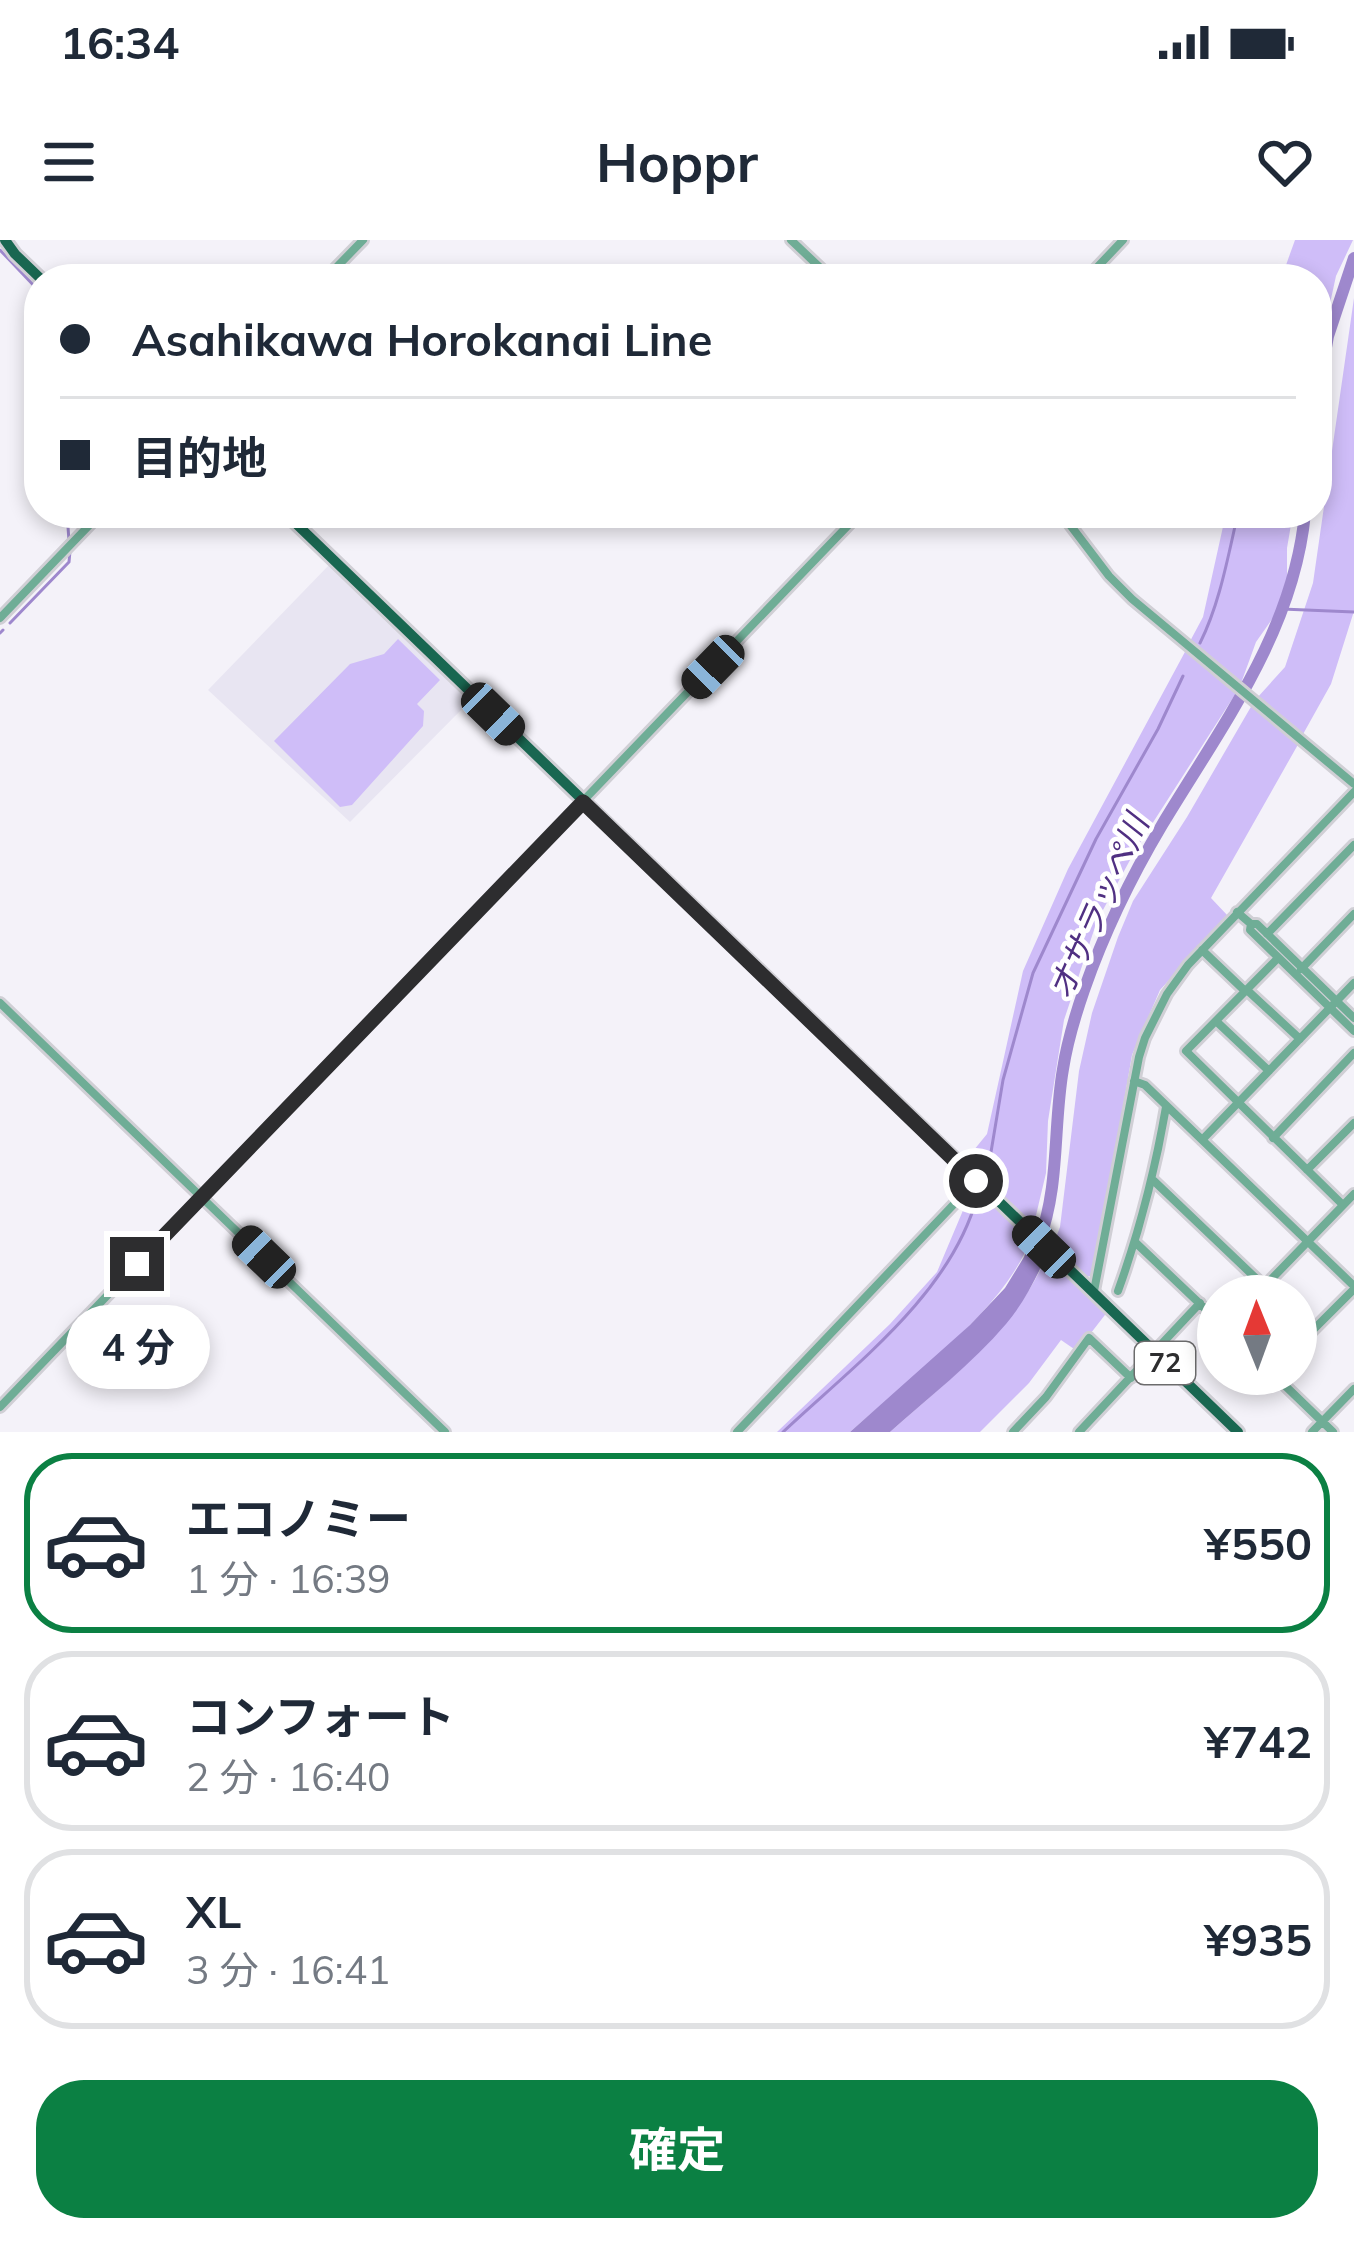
<!DOCTYPE html>
<html lang="ja">
<head>
<meta charset="utf-8">
<style>
	:root { --surface:#fff; --page:#f2f2f3; --text:#1f2937; --muted:#747a83; --line:#e0e1e3; --accent:#0b8043 }
	body { margin:0; font-family:Mulish,"Noto Sans JP",sans-serif; background:var(--page); color:var(--text); height:100vh; display:flex; flex-direction:column; font-size:45px; white-space:nowrap }
	* { box-sizing:border-box; margin:0 }
	p { font-size:39px; color:var(--muted) }
	.icon { flex:none; width:66px; height:66px; fill:none; stroke:currentColor; stroke-width:2; stroke-linecap:round; stroke-linejoin:round }
	.map { position:relative; height:1192px; overflow:hidden }
	.panel { display:flex; flex-direction:column; background:var(--surface); flex:1 }
	.panel>* { flex:none }
	.top-card { position:absolute; left:24px; top:24px; width:1308px; height:264px; border-radius:48px; box-shadow:0 6px 18px #0003; display:grid; align-content:center; height:264px; padding:0 36px; background:var(--surface) }
	.needle { width:78px; rotate:359deg }
	.tools { position:absolute; left:1197px; top:1035px; display:grid; gap:24px }
	.tools a { display:grid; place-items:center; width:120px; height:120px; border-radius:50%; background:var(--surface); box-shadow:0 6px 18px #0003; font-size:60px }
	.end { position:absolute; width:54px; height:54px; margin:-27px; border:15px solid #2d2d2f; background:#fff; box-shadow:0 0 0 6px #fff }
	.from { border-radius:50% }
	.bubble { position:absolute; height:84px; border-radius:42px; background:var(--surface); box-shadow:0 6px 18px #0003; font-size:39px; font-weight:700; line-height:84px; text-align:center }
	.car { position:absolute; width:36px; height:72px; margin:-36px -18px; border-radius:15px; box-shadow:0 0 9px 3px #0007; background:linear-gradient(#222 24%,#8ab4d8 0 40%,#222 0 76%,#8ab4d8 0 86%,#222 0) }
	.top-card b { display:flex; align-items:center; gap:42px; height:114px; font-size:45px }
	.top-card b+b { border-top:3px solid var(--line) }
	.top-card i { width:30px; height:30px; background:var(--text) }
	ul { padding:21px 0 0; list-style:none }
	li { display:flex; align-items:center; gap:36px; height:180px; margin:0 24px 18px; padding:0 12px; border:6px solid var(--line); border-radius:48px }
	li div { flex:1 }
	li b { display:block; font-size:45px }
	li em { font-style:normal; font-weight:700 }
	li.selected { border-color:var(--accent) }
	li>.icon { width:108px; height:108px; stroke-width:1.5 }
	.cta { display:flex; gap:24px; margin-top:auto; padding:24px 36px }
	.cta a { flex:1; height:138px; border-radius:48px; background:var(--accent); color:#fff; font-size:48px; font-weight:700; line-height:138px; text-align:center }
	.status { display:flex; justify-content:space-between; align-items:center; height:84px; padding:0 60px; background:var(--surface); direction:ltr }
	.status svg { height:33px; fill:currentColor }
	header { display:flex; justify-content:space-between; align-items:center; height:156px; padding:0 36px; background:var(--surface); font-size:54px; font-weight:700 }
	.map>svg:first-child { display:block }
	.built { fill:#e8e5f2 }
	.green { fill:#cfbdf8 }
	.water { fill:#9e88cd }
	.lines { fill:none; stroke-linecap:round; stroke-linejoin:round }
	.stream { stroke:#9e88cd; stroke-width:3 }
	.river { stroke:#9e88cd; stroke-width:12 }
	.minor-casing { stroke:#d0cfd5; stroke-width:14 }
	.major-casing { stroke:#d0cfd5; stroke-width:16 }
	.minor { stroke:#6fad96; stroke-width:8 }
	.major { stroke:#196751; stroke-width:10 }
	.route { stroke:#2d2d2f; stroke-width:15 }
	.labels { text-anchor:middle; stroke-width:9; stroke-linejoin:round; paint-order:stroke }
	.shield { fill:#fff; stroke:#6c6c6d; stroke-width:3 }
	.shield-label { font-size:27px; font-weight:bold; fill:#2d2d2f }
	.water-label { font-size:33px; font-style:italic; fill:#503082; stroke:#fff }
</style>
</head>
<body>
<div class="status"><b>16:34</b><svg viewBox="0 0 49 12"><path d="M0 12V9h3v3zM5 12V6h3v6zM10 12V3h3v9zM15 12V0h3v12zM26 1h20v11H26zM47 4h2v5h-2z"/></svg></div>
<header><svg class="icon" aria-label="menu" viewBox="0 0 24 24"><path d="M4 6h16M4 12h16M4 18h16"/></svg>Hoppr<svg class="icon" aria-label="heart" viewBox="0 0 24 24"><path d="M12 20l-8-8c-3-5 5-10 8-4 3-6 11-1 8 4z"/></svg></header>
<div class="map">
<svg width="1354" height="1192" viewBox="0 0 1354 1192">
	<rect width="100%" height="100%" fill="#f4f2f9"/>
	<path class="built" d="M329,325L470,461L350,582L208,450Z"/>
	<path class="green" d="M1295,0H1353L1336,36L1317,123V39H1281Z
		M1354,58V371L1331,444L1302,496L1257,458L1285,427L1313,343Z
		M1226,273H1293L1287,308V338L1275,375L1256,402L1240,446L1188,405L1203,377Z
		M398,399L440,440L417,464L424,471L423,486L352,565L340,567L274,501L350,424L384,414Z
		M1186,410L1236,453L1136,609L1097,681L1064,780L1048,881L1046,933L1033,988L977,937L982,926L969,916L987,894L1023,731L1068,629Z
		M1252,465L1300,501L1211,658L1228,676L1160,750L1132,815L1094,1035L1083,1038L1052,1008L1060,987L1079,831L1092,773L1118,697L1133,661L1187,577Z
		M975,942L1031,998C1006,1069 907,1141 850,1192H777L890,1084L937,1032Z
		M1047,1015L1108,1071L1077,1111L1061,1100L1029,1143L980,1192H890C949,1139 1016,1090 1047,1015Z"/>
	<path class="water" d="M1038,980L1055,995C1042,1026 1028,1058 1006,1084C972,1124 929,1157 890,1192H850L970,1085L1005,1048L1024,1017Z"/>
	<g class="lines">
		<path class="stream" d="M0,10L39,51
			M67,273L69,301
			M1282,369L1354,372
			M10,383L69,322L70,311
			M0,393L3,390
			M1200,403C1220,363 1228,316 1238,273
			M984,940L988,930L1003,840L1033,733L1096,599L1158,489L1183,436
			M783,1192C853,1126 951,1054 977,957"/>
		<path class="river" d="M1317,159L1328,96L1354,18
			M1039,1001C1060,946 1053,886 1063,829C1067,803 1075,776 1084,750C1104,693 1131,637 1162,585C1221,487 1294,391 1305,273"/>
		<defs>
			<path id="minor" d="M791,0L832,39
				M325,39L363,0
				M1086,39L1123,0
				M1061,273L1109,336L1132,359L1354,544
				M0,378L101,273
				M1237,672L1251,684L1250,690L1354,791
				M1251,684H1257L1354,778
				M1267,694L1354,605
				M1202,710L1245,751
				M1278,718L1186,811L1343,965
				M1301,729L1354,674
				M1247,750L1300,799
				M0,763L445,1192
				M1216,781L1269,831
				M1134,841L1145,845L1354,1046
				M1273,898L1354,813
				M1202,900L1354,743
				M1307,930L1354,883
				M1154,941L1264,1046
				M1136,1003L1218,1081
				M1094,1051L1139,817L1145,798L1167,754L1188,725L1354,552
				M1118,1051C1140,990 1155,931 1166,867
				M1255,1056L1354,954
				M1296,1107L1354,1049
				M1273,1134L1333,1192
				M0,1167L860,273
				M737,1192L976,941
				M1013,1192L1046,1157L1089,1098L1131,1138
				M1079,1192L1200,1063
				M1312,1192L1354,1149"/>
			<path id="major" d="M5,0L15,14L41,39
				M285,273L1238,1192"/>
		</defs>
		<use href="#minor" class="minor-casing"/>
		<use href="#major" class="major-casing"/>
		<use href="#minor" class="minor"/>
		<use href="#major" class="major"/>
	</g>
	<g class="lines">
		<path class="route" d="M137,1024L583,562L976,941"/>
	</g>
	<g class="labels">
		<rect class="shield" x="1135" y="1102" width="60" height="42" rx="9"/>
		<g class="shield-label">
			<text x="1165" y="1132">72</text>
		</g>
		<g class="water-label">
			<text transform="translate(1098 667) rotate(-66)" y="12">オサラッペ川</text>
		</g>
	</g>
</svg>
<div class="tools">
<a><svg class="needle" viewBox="-14 -14 28 28"><path d="M0-13l5 13h-10z" fill="#e53935"/><path d="M0 13l5-13h-10z" fill="#747a83"/></svg></a>
</div>
<i class="end from" style="left:976px;top:941px"></i>
<i class="end" style="left:137px;top:1024px"></i>
<div class="bubble" style="left:66px;top:1065px;width:144px">4 分</div>
<i class="car" style="left:713px;top:427px;rotate:224deg"></i>
<i class="car" style="left:493px;top:474px;rotate:134deg"></i>
<i class="car" style="left:1044px;top:1007px;rotate:314deg"></i>
<i class="car" style="left:264px;top:1017px;rotate:314deg"></i>
<div class="top-card">
<b><i class="from"></i>Asahikawa Horokanai Line</b>
<b><i></i>目的地</b>
</div>
</div>
<section class="panel">
<ul>
<li class="selected"><svg class="icon" aria-label="car" viewBox="0 0 24 24"><path d="M5 17H2v-5l4-1 3-4h7l3 4 3 1v5h-3M9 17h6M6 11h13"/><circle cx="7" cy="17" r="2"/><circle cx="17" cy="17" r="2"/></svg><div><b>エコノミー</b><p>1 分 · 16:39</p></div><em>¥550</em></li>
<li><svg class="icon" aria-label="car" viewBox="0 0 24 24"><path d="M5 17H2v-5l4-1 3-4h7l3 4 3 1v5h-3M9 17h6M6 11h13"/><circle cx="7" cy="17" r="2"/><circle cx="17" cy="17" r="2"/></svg><div><b>コンフォート</b><p>2 分 · 16:40</p></div><em>¥742</em></li>
<li><svg class="icon" aria-label="car" viewBox="0 0 24 24"><path d="M5 17H2v-5l4-1 3-4h7l3 4 3 1v5h-3M9 17h6M6 11h13"/><circle cx="7" cy="17" r="2"/><circle cx="17" cy="17" r="2"/></svg><div><b>XL</b><p>3 分 · 16:41</p></div><em>¥935</em></li>
</ul>
<div class="cta"><a>確定</a></div>
</section>
</body>
</html>
